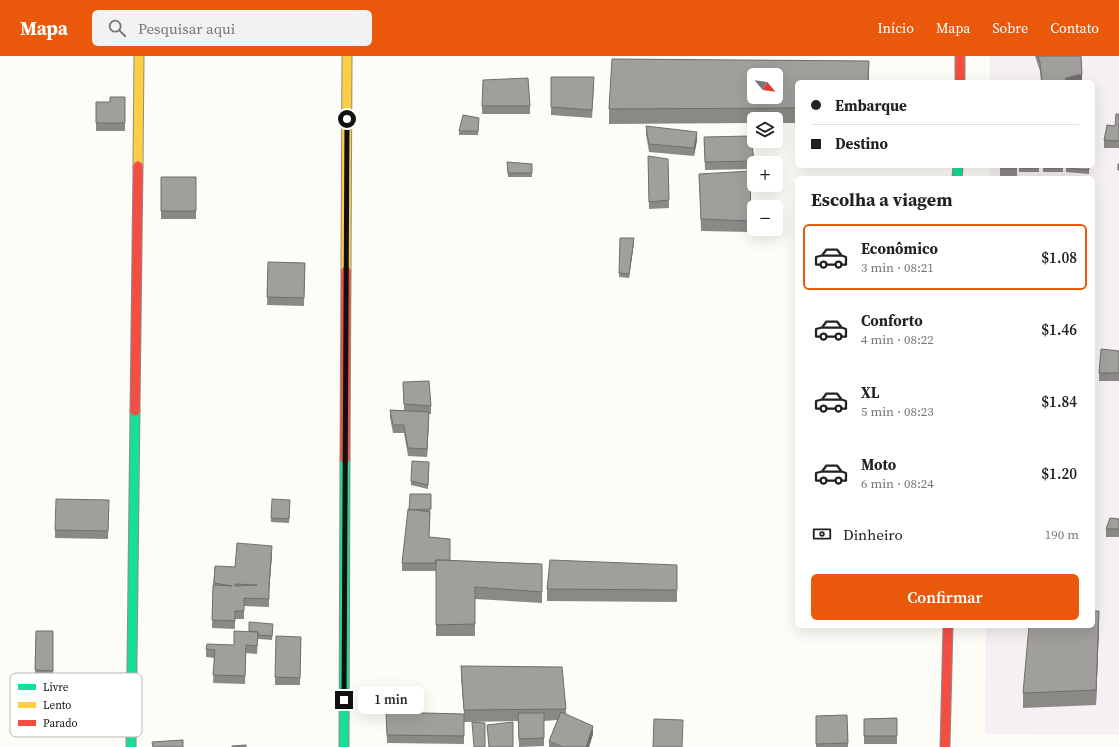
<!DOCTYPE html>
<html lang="pt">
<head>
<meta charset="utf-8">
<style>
	:root { --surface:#fff; --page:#f2f2f2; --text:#222; --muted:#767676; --line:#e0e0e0; --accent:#ea580c }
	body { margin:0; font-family:"Source Serif 4",serif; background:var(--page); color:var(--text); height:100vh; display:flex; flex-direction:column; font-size:15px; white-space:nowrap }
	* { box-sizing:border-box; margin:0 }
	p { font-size:13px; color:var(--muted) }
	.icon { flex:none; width:22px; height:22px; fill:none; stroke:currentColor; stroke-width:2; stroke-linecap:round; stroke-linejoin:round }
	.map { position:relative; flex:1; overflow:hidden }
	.panel { position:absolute; left:795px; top:120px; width:300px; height:452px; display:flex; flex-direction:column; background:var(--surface); border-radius:6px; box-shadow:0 4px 16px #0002 }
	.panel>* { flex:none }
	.hud { position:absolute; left:795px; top:24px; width:300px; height:88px; border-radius:6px; box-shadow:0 4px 16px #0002; display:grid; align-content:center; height:88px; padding:0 16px; background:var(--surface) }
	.needle { width:26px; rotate:119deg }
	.fabs { position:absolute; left:747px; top:12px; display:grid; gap:8px }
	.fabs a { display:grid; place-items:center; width:36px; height:36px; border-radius:6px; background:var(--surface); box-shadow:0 4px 16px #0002; font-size:20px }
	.end { position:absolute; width:18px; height:18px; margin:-9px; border:5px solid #111; background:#fff; box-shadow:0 0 0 2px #fff }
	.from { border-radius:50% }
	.bubble { position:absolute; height:28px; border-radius:6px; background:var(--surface); box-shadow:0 4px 16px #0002; font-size:13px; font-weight:600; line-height:28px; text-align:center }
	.hud b { display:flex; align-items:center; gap:14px; height:38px; font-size:15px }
	.hud b+b { border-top:1px solid var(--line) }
	.hud i { width:10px; height:10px; background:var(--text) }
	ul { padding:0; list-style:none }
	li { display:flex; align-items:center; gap:12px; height:66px; margin:0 8px 6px; padding:0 8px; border:2px solid transparent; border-radius:6px }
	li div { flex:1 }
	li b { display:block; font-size:15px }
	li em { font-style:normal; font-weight:600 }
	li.selected { border-color:var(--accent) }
	li>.icon { width:36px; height:36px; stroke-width:1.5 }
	h2 { padding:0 16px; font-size:18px; line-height:48px }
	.pay { display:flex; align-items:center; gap:10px; height:44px; padding:0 16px; font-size:15px }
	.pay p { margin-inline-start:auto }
	.button { display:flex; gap:8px; margin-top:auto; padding:8px 16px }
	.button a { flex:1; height:46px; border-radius:6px; background:var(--accent); color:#fff; font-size:16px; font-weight:600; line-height:46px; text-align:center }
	header { display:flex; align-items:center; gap:24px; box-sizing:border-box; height:56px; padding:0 20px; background:var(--accent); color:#fff }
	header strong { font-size:19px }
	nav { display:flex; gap:22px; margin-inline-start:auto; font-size:14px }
	.search { width:280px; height:36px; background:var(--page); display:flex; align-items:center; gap:10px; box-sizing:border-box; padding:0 14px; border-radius:6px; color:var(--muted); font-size:15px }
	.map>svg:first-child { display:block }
	.industrial { fill:#f5f0f3 }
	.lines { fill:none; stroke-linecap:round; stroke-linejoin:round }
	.fast-casing { stroke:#8e8d8b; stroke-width:11 }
	.slow-casing { stroke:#8e8d8b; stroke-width:11 }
	.jam-casing { stroke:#8e8d8b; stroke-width:11 }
	.fast { stroke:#16e098; stroke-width:9 }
	.slow { stroke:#ffcf43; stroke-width:9 }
	.jam { stroke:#f24e42; stroke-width:9 }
	.wall { fill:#8a8986; fill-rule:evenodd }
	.shaded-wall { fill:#716f6d }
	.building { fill:#a19f9c; stroke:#716f6d; fill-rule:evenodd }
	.route { stroke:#111; stroke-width:5 }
	.key { fill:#fff; stroke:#b8b8b8; stroke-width:1 }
	.key-label { font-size:11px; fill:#111 }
</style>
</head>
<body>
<header>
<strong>Mapa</strong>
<div class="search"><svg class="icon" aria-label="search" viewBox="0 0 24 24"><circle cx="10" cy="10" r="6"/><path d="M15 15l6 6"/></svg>Pesquisar aqui</div>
<nav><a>Início</a><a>Mapa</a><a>Sobre</a><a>Contato</a></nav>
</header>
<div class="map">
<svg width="1119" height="691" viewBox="0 0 1119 691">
	<rect width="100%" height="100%" fill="#fdfcf7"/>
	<path class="industrial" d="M990,0H1119V679L985,678L986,570H1093V122H989L990,110H1093V26H990Z"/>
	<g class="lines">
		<defs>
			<path id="fast" d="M957,122L958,110
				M131,691L135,355
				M344,691L345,403"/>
			<path id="slow" d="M138,110L139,0
				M346,215L347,0"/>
			<path id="jam" d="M960,0V26
				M135,355L138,110
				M345,403L346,215
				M945,691L948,570"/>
		</defs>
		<use href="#fast" class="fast-casing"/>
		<use href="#slow" class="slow-casing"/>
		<use href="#jam" class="jam-casing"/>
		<use href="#fast" class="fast"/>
		<use href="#slow" class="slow"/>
		<use href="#jam" class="jam"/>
	</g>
	<path class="wall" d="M1035,0H1081L1082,26H1041L1040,15Z
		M612,3L869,5V26H797V67H776V63H754V67L609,68V53ZM754,19H776V41H754Z
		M551,21L594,29L592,62L551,59Z
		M125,41V75H96V46H110Z
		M482,50H530V58H482Z
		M1119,58V92H1104V84L1115,70Z
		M479,66L478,79H459V75Z
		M646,70L697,84L694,100L649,96L646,78Z
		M704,81L754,105V113L705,114Z
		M668,103L669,152L649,153L648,108Z
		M507,106L532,117V121H508Z
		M1000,110H1017V120H1000Z
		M1019,110H1039V116H1019Z
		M1043,110H1063V116H1043Z
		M1066,112L1089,114V118L1066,116Z
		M699,118L751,127L750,176L701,175Z
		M161,121H196V163H161Z
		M634,186L629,222L619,221V217Z
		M268,206L305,207L304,250L267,249Z
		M1119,295V325H1099V317Z
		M403,326L431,350V358H429L427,401L408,400L404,377H393L390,361V354H404Z
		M429,406L428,433L411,429V425Z
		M431,438L429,481L450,504L542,508V547L475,543V580H436V515H402V507L409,453Z
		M290,444L289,467L271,466V462Z
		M109,452L108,483L55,482V474Z
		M1119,463V481H1106V473Z
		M272,498L269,535V551L244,550V563H235V573L212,572L213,529L215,510L235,511Z
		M677,509V546L547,545V533Z
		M1099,570L1096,649L1023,652V637Z
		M273,572L272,584L258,583L257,598L246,597L245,628L213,627L214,602L206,601V593L234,589L249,575Z
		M36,575H53V623L35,622Z
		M301,581L300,629H275V621Z
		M461,610L566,653V658L593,678L589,691H549V685L557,664L544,665V690L519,691L518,665L464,666V688L387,687L386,656L464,658L461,621Z
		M847,659L848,691H816V660Z
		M897,662V688H864V663Z
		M487,669L513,691H489Z"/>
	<path class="shaded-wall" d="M869,5V26H868Z
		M1082,18V26H1064L1066,22Z
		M697,76V84L694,100V92Z
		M634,182V186L629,222V218Z
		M429,356V364L427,401V393Z
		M272,490V498L269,538V530Z
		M1099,555V570L1096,649V634Z
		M593,670V678L589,691H586Z"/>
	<path class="building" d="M1038,0H1081L1082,18L1066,22L1064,26H1042L1040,7Z
		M612,3L869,5L868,26H797V52L609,53ZM754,19H776V41H754Z
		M551,21H594L592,54L551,51Z
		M528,22L530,50H482L483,24Z
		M110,41H125V67H96V46H110Z
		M1116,58H1119V85L1104,84L1107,69L1115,70Z
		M463,59L479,62L478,75H459Z
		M646,70L697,76L694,92L649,88Z
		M751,80L754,105L705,106L704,81Z
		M648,100L668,103L669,144L649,146Z
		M507,106L532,108V117H508Z
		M1118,108H1119V114H1118Z
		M1000,110H1017V112H1000Z
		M1019,110H1039V112H1019Z
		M1043,110H1063V112H1043Z
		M1066,110H1088L1089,114L1066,112Z
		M751,115L750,165L701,163L699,118Z
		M161,121H196V155H161Z
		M620,182H634L629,218L619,217Z
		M268,206L305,207L304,242L267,241Z
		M1101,293L1119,295V317H1099Z
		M429,325L431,350L404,348L403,326Z
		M390,354L429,356L427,393L408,392L404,369H393Z
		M412,405L429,406L428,429L411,425Z
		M410,438H431V453L409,454Z
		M56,443L109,444L108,475L55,474Z
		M272,443L290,444L289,463L271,462Z
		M408,453L430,456L429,481L450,483V504H436V507H402Z
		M1110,462L1119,463V473H1106Z
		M237,487L272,490L269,530V543L244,542V555H235V565L212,564L213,529L232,530L214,527L215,510L235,511ZM235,528L257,529L235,530Z
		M436,504L542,508V536L475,531V568L436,569Z
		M550,504L677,509V534L547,533Z
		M1093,555H1099L1096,634L1023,637L1029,570H1093Z
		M249,566L273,568L272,580L258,579V576L249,575Z
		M36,575H53V615L35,614Z
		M234,575L258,576L257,590L246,589L245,620L213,619L215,594L206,593L207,588L234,589Z
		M276,580L301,581L300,622L275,621Z
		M461,610L562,611L566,653L464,654Z
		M386,656L464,658V680L387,679Z
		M561,656L593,670L586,691H563L549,685Z
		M518,657H544V682L519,683Z
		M847,659L848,687L816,688V660Z
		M897,662V680H864V663Z
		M654,663L683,664L682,691H653Z
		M472,666L485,667V691H474Z
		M513,666V691H489L487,669Z
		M183,684V691H153L152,686Z
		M246,689V691H232V690Z"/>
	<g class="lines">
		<path class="route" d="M344,644L347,63"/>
	</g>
	<rect x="10" y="617" width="132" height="64" rx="6" class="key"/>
	<rect x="18" y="628" width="18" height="6" fill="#16e098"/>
	<rect x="18" y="646" width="18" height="6" fill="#ffcf43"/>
	<rect x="18" y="664" width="18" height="6" fill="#f24e42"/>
	<g class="key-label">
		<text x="43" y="635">Livre</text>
		<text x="43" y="653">Lento</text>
		<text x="43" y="671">Parado</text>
	</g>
</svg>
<div class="fabs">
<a><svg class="needle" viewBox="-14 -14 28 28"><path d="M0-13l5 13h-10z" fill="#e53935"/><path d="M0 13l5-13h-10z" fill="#767676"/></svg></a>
<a><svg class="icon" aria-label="layers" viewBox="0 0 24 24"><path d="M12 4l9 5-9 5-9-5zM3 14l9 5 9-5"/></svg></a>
<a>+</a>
<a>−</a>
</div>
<i class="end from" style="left:347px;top:63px"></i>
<i class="end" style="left:344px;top:644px"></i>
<div class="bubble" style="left:358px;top:630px;width:66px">1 min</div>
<div class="hud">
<b><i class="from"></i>Embarque</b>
<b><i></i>Destino</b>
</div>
<section class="panel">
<h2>Escolha a viagem</h2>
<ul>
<li class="selected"><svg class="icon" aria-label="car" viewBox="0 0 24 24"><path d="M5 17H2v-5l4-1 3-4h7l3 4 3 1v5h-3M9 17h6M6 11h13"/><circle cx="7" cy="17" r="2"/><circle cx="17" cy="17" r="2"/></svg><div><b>Econômico</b><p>3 min · 08:21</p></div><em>$1.08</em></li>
<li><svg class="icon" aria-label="car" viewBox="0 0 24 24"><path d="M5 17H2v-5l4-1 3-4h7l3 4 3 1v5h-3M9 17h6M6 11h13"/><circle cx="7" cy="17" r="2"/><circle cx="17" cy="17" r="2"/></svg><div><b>Conforto</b><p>4 min · 08:22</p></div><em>$1.46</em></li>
<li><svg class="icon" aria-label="car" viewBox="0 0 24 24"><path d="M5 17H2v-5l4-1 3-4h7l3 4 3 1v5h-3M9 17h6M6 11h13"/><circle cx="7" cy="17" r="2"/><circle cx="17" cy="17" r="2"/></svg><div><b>XL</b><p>5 min · 08:23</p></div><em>$1.84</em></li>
<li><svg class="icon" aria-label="car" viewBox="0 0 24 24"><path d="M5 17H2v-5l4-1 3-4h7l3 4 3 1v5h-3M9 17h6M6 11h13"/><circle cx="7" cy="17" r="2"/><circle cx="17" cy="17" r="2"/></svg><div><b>Moto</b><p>6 min · 08:24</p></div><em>$1.20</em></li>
</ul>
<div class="pay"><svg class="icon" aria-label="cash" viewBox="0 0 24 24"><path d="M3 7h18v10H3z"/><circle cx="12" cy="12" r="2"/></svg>Dinheiro<p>190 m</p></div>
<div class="button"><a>Confirmar</a></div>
</section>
</div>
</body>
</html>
